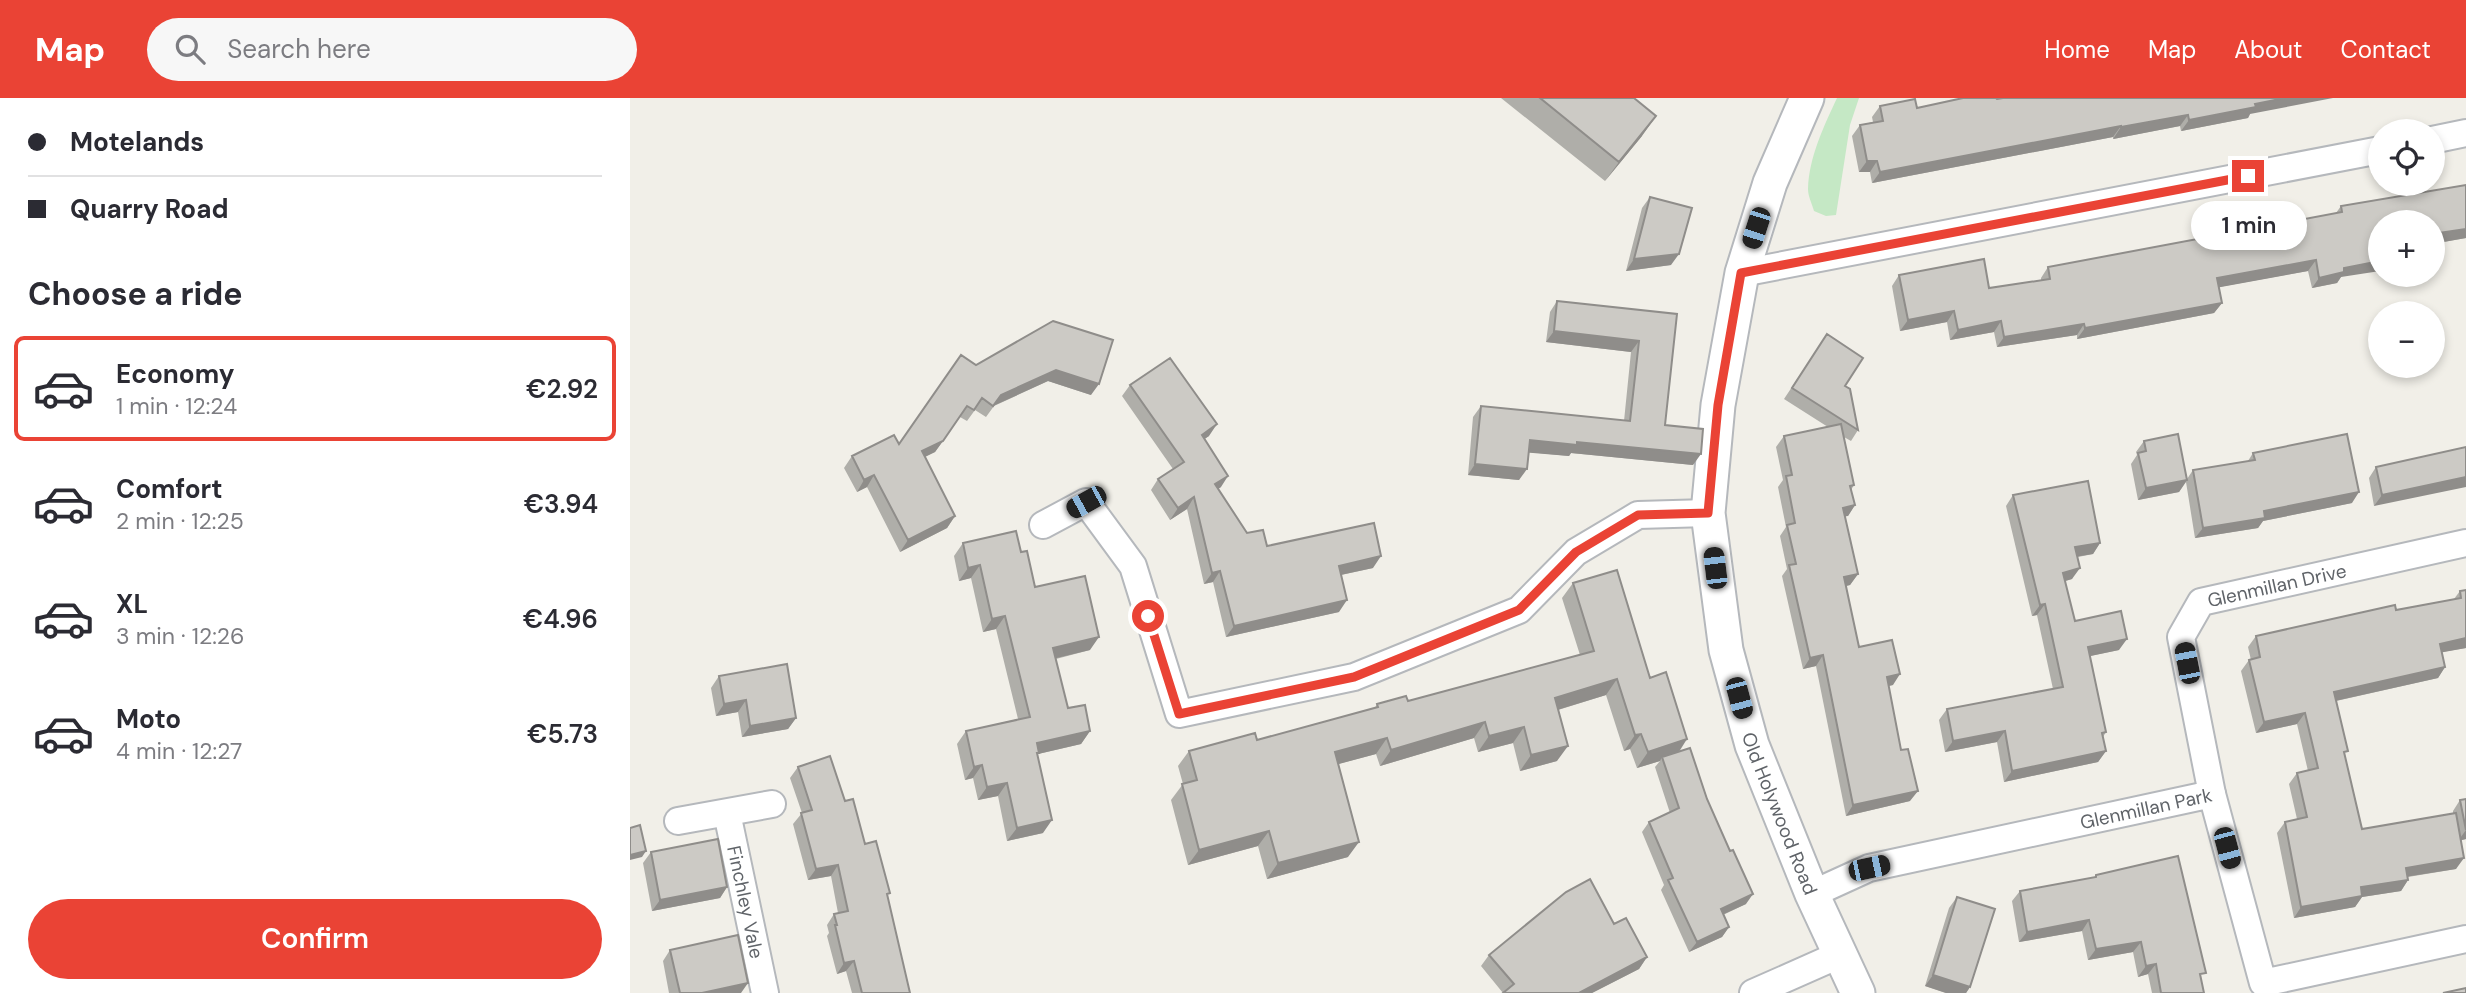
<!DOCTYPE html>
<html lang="en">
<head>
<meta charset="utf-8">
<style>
	:root { --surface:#fff; --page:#f7f7f7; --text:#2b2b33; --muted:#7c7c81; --line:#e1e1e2; --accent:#ea4335 }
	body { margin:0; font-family:"DM Sans",sans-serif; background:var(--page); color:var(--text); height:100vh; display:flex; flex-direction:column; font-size:26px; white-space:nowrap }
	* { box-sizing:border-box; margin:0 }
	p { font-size:23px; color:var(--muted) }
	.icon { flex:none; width:38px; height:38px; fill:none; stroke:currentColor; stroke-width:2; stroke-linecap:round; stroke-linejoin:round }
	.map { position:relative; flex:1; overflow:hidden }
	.sheet { display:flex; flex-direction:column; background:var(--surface); width:630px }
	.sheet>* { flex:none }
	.top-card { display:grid; align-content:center; height:154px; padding:0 28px; background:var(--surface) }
	.fabs { position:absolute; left:1738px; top:21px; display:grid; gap:14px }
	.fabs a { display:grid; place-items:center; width:77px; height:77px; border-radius:50%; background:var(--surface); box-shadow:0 4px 10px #0003; font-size:35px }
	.end { position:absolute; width:32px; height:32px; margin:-16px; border:9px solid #ea4335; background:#fff; box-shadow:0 0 0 4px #fff }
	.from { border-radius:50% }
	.bubble { position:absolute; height:49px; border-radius:24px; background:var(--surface); box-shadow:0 4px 10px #0003; font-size:23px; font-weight:600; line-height:49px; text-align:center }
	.car { position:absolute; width:21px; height:42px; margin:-21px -10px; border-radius:9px; box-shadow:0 0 5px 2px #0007; background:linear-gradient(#222 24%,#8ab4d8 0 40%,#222 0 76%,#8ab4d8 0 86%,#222 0) }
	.top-card b { display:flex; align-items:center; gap:24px; height:66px; font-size:26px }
	.top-card b+b { border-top:2px solid var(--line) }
	.top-card i { width:18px; height:18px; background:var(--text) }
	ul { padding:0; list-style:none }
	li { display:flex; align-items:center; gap:21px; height:105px; margin:0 14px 10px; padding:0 14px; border:4px solid transparent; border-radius:10px }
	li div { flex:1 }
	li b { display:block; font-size:26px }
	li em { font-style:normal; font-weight:600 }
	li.selected { border-color:var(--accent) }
	li>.icon { width:63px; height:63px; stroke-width:1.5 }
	h2 { padding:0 28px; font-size:32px; line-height:84px }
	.button { display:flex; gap:14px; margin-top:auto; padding:14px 28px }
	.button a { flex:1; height:80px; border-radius:42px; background:var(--accent); color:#fff; font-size:28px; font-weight:600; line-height:80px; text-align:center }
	header { display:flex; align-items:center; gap:42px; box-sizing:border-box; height:98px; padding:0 35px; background:var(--accent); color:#fff }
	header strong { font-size:33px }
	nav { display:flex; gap:38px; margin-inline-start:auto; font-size:24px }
	.search { width:490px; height:63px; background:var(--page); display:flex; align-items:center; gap:18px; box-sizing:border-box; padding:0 24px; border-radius:38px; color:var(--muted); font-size:26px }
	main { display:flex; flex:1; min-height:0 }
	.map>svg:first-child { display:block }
	.green { fill:#c5e8c5 }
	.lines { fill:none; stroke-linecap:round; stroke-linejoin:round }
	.minor-casing { stroke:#b5b8bc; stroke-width:30 }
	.tertiary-casing { stroke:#b5b8bc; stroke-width:37 }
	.minor { stroke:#fff; stroke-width:26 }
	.tertiary { stroke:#fff; stroke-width:33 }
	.wall { fill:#afaea9 }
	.shaded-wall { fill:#8f8d8a }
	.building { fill:#cccac5; stroke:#8f8d8a; stroke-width:2 }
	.route { stroke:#ea4335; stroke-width:9 }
	.labels { text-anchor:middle; stroke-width:7; stroke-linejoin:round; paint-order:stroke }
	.street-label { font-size:19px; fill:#5f6368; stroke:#fff }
</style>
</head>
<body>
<header>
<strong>Map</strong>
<div class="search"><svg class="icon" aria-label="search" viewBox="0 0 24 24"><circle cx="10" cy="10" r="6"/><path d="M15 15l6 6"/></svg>Search here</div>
<nav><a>Home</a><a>Map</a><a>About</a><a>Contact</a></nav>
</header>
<main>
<section class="sheet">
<div class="top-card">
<b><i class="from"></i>Motelands</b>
<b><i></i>Quarry Road</b>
</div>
<h2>Choose a ride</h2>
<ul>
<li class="selected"><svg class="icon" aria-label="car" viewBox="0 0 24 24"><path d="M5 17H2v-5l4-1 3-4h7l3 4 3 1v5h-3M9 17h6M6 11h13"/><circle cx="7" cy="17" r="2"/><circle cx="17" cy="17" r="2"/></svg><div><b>Economy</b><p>1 min · 12:24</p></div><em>€2.92</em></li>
<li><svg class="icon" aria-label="car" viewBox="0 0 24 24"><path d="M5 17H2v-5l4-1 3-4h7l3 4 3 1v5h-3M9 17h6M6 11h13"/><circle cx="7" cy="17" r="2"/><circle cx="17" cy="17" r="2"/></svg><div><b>Comfort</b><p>2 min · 12:25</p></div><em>€3.94</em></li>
<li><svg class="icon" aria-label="car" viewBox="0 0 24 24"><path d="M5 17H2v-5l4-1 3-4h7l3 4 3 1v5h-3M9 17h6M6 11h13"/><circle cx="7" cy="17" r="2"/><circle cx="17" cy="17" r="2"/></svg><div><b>XL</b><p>3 min · 12:26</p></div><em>€4.96</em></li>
<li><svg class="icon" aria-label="car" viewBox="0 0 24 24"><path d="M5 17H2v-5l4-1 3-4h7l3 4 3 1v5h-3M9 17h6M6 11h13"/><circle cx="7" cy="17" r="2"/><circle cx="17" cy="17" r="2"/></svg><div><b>Moto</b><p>4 min · 12:27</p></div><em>€5.73</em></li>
</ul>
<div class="button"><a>Confirm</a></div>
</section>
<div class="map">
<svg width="1836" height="895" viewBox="0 0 1836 895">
	<rect width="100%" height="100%" fill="#f1efe8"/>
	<path class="green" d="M1207,0H1229L1220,27L1206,117L1196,118L1184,113C1182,106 1178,98 1178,91C1179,59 1194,28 1207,0Z"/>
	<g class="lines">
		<defs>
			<g id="minor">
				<path d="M1802,42L1836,35"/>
				<path d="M1112,175L1750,52"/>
				<path d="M413,427L456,404L503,468L549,616L724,579L889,512L946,454L1008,417L1078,415"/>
				<path id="s1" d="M1582,696L1551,539L1571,504L1836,445"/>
				<path id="s2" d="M97,715L135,895"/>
				<path d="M48,723L142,706"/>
				<path id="s3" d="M1182,796L1239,770L1582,696L1633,885L1836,841"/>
				<path d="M1123,895L1211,856"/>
			</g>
			<g id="tertiary">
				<path id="s4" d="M1177,0L1140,85L1112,175L1088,307L1078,415L1096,552L1122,647L1182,796L1228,895"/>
			</g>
		</defs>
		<use href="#minor" class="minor-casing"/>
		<use href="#tertiary" class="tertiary-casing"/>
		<use href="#minor" class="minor"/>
		<use href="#tertiary" class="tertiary"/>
	</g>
	<path class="wall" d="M871,0H1004L1012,38L975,83Z
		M1367,1L1620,16L1618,20L1551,33L1550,28L1483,41V39L1242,85L1240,74H1229L1222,38L1230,27L1243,24L1242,19L1250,8L1287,10Z
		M1836,87V140L1802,146V124L1711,179L1707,185L1682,190L1678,173L1589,189L1592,205L1584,215L1447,241V237L1367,249L1364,234L1320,242L1317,224L1270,233L1262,188L1269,177L1359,190L1411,182V180L1418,169L1706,115L1711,108Z
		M1020,99L1041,167L996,173L1012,110Z
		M927,203L1047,216L1035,327L1063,367L941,355L939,358L898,354L889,382L838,377L843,319L851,308L994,323L1001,254L916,244L920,214Z
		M423,223L461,297L418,283L364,308L356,319L345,312L337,323L330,319L305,354L295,359L325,418L317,430L270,454L237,389L227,394L214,370L222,358L269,346L346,267Z
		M1197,236L1228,332L1221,343L1214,339L1224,387L1221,392L1225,407L1218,418H1215L1228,476L1220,487L1216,488L1229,549L1263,587L1258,588L1280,703L1216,718L1186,568L1173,571L1152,478L1157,471L1150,438L1156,429L1148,389L1153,382L1146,349L1154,338L1198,329L1154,301Z
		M500,287L579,338L574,341L591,389L588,391L617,435L637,448L743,470L711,477L709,514L596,539L583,484L574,486L557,411L540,422L521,392L528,381L543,371L492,298Z
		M1514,343L1557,381L1563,372L1618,363L1623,355L1722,405L1633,423L1628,430L1565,440L1556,384L1549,394L1508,402L1501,366L1507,357L1506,354Z
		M1836,349L1744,408L1739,380L1746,369Z
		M1383,397L1470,445L1463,456L1448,459L1442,481L1435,483L1445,523L1489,552L1460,558L1476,634L1473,639L1476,653L1468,664L1374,684L1367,644L1315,654L1309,622L1317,611L1423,591L1407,517L1402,518L1376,408Z
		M333,445L391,454L405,489L460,552L426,561L438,610L460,633L451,646L408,656L407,657L413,735L377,743L368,698L348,702L343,680L335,682L327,646L336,633L388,621L366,531L353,534L341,480L329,483L324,458Z
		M943,485L1020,580L1049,654L1077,701L1116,806L1093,817L1099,829L1092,839L1059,854L1031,792L1034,787L1012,734L1019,724L1040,715L1025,669L1030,663L1007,670L1000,651L994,653L976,597L928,612L927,663L890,673L883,645L848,654L844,640L750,668L746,656L708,666L718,759L637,781L628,748L558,767L541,702L553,686L548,668L559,653L627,642L745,610L747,606L778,603L950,557L932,500Z
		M1836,492V550L1812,554L1815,569L1808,580L1706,603L1715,657L1732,731L1823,716V713L1830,702L1836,701V741L1831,742L1826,771L1778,779V782L1771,793L1732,799L1725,809L1664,820L1647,735L1655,724L1667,721L1659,686L1667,675L1678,673L1667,626L1626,635L1611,573L1619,562H1621L1618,549L1626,538L1824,501L1830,493Z
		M89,578L166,620L158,631L112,639L108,614L86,618L81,590Z
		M168,669L215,703L257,798L280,895H222L216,873L207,876L197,838L199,835L197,827L204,816L208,815L201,778L178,782L163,726L172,715L160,680Z
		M21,754L97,789L90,800L22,813L13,765Z
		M1466,777L1571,882L1574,895H1522L1518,876L1508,879L1503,854L1458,862L1452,833L1389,844L1382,803L1390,793L1464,780Z
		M1327,799L1340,889L1336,895H1316L1295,888L1319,810Z
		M984,826L1017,859L1009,871L962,895H873L851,868L859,857Z
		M40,852L111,895H39L33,863Z"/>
	<path class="shaded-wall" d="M1655,0H1703L1620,16L1618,20L1551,33L1559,22L1625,6Z
		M1558,17L1550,28L1483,41L1491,29Z
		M1026,18L1012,38L975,83L989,64Z
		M1491,28L1483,39L1242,85L1250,74Z
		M1237,63H1247L1240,74H1229Z
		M1836,131V140L1802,146V136Z
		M1049,156L1041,167L996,173L1004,161Z
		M1686,162L1678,173L1580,191L1587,180Z
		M1750,163V173L1711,179L1707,185L1682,190L1689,180L1714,170Z
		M1592,205L1584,215L1447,241L1455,230Z
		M1324,213L1317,224L1270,233L1278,222Z
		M1371,223L1364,234L1320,242L1328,232Z
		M1454,226L1447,237L1367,249L1374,239Z
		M924,233L1009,243L1001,254L916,244Z
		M426,272L469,286L461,297L418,283L363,308L371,297Z
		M587,326L579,338L564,348L572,337Z
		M900,342L947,344L1071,356L1063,367L941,355L939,358L892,354Z
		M313,343L305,354L284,364L292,353Z
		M845,366L897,371L889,382L838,377Z
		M244,377L237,389L227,394L234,382Z
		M598,378L591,389L577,398L585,386Z
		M1836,379V389L1744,408L1752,397Z
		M1557,382L1549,394L1508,402L1516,390Z
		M1729,394L1722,405L1633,423L1628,430L1565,440L1573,430L1634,413Z
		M564,399L557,411L540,422L548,410Z
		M1225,407L1218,418L1205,420L1213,410Z
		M325,418L317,430L270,454L278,442Z
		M1470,445L1463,456L1438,460L1445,449Z
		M751,458L743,470L701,479L709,468Z
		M350,467L341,480L329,483L338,470Z
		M1450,470L1442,481L1425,486L1433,475Z
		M590,473L583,484L574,486L582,475Z
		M1228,476L1220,487L1207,490L1214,479Z
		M717,502L709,514L596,539L604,528Z
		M1415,506L1407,517L1402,518L1410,507Z
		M375,518L366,531L353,534L362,521Z
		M469,539L460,552L414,563L423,550Z
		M1836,540V550L1803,556L1810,546Z
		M1497,541L1489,552L1451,560L1458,549Z
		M1193,557L1186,568L1173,571L1180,560Z
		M1815,569L1808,580L1696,605L1704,594Z
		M1270,576L1263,587L1249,590L1257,579Z
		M987,581L976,597L914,616L925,600Z
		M116,602L108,614L86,618L94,606Z
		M1675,615L1667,626L1626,635L1634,624Z
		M166,620L158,631L112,639L120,628Z
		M855,624L844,640L750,668L761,652Z
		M894,629L883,645L848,654L859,638Z
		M460,633L451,646L408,656L400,668L407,645Z
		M1375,633L1367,644L1315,654L1323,643Z
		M1011,636L1000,651L994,653L1005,637Z
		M757,640L746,656L694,670L705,654Z
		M1057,641L1047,657L1032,659L1030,663L1007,670L1018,654Z
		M938,648L927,663L890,673L901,657Z
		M1476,653L1468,664L1374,684L1382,673Z
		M352,667L343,680L335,682L344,669Z
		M377,685L368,698L348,702L357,689Z
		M1288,693L1280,703L1216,718L1223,707Z
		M422,722L413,735L377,743L387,730Z
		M1836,732V741L1828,743Z
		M639,733L628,748L558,767L569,752Z
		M729,744L718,759L637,781L648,765Z
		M16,753L12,759L0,762V757Z
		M1834,760L1826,771L1768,780L1776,770Z
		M208,767L201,778L178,782L186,771Z
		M1778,782L1771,793L1732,799L1725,809L1664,820L1671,809L1731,789Z
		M97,789L90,800L22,813L30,802Z
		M1123,796L1116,806L1083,821L1091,811Z
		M1459,822L1452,833L1389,844L1397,834Z
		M1099,829L1092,839L1059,854L1067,844Z
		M1511,844L1503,854L1458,862L1466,851Z
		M1017,859L1009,871L962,895H949Z
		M224,863L216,873L207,876L214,865Z
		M1526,866L1518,876L1508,879L1516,868Z
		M1303,877L1340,889L1336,895H1316L1295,888Z
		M118,885L111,895H72Z"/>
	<path class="building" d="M910,0H1004L1026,18L989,64Z
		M1333,0H1366L1367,1L1373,0H1655L1625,6L1626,9L1559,22L1558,17L1491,29V28L1250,74L1247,63H1237L1230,27L1253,23L1250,8L1285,1L1287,10Z
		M1836,87V131L1802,136V124H1750V163L1714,170V174L1689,180L1686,162L1587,180L1592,205L1455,230L1454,226L1374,239L1371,223L1328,232L1324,213L1278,222L1269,177L1354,161L1359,190L1420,181L1418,169L1712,114L1711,108Z
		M1020,99L1062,110L1049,156L1004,161Z
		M927,203L1047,216L1035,327L1073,331L1071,356L947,344V347L900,342L897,371L845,366L851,308L1000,323L1009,243L924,233Z
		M423,223L483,242L469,286L426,272L371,297L363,308L352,300L344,312L337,308L313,343L292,353L325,418L278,442L244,377L234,382L222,358L264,337L269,346L331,257L346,267Z
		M1197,236L1233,260L1215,288L1220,291L1228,332L1162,290Z
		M540,260L587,326L572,337L598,378L585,386L617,435L633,432L637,448L744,425L751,458L709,468L717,502L604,528L590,473L582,475L564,399L548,410L528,381L554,364L500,287Z
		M1211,326L1224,387L1220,388L1225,407L1213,410L1228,476L1214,479L1229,549L1262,542L1270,576L1257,579L1271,652L1278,651L1288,693L1223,707L1193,557L1180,560L1159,467L1166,466L1157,427L1165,425L1156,378L1162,377L1154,338Z
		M1548,336L1557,382L1516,390L1508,355L1516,353L1514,343Z
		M1717,336L1729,394L1634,413L1635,420L1573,430L1563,372L1625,362L1623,355Z
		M1836,349V379L1752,397L1746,369Z
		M1458,383L1470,445L1445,449L1450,470L1433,475L1445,523L1491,513L1497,541L1458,549L1476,634L1472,635L1476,653L1382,673L1375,633L1323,643L1317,611L1433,589L1415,506L1410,507L1383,397Z
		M386,433L391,454L397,453L405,489L455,478L469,539L423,550L438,610L455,607L460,633L407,645L409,655H407L422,722L387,730L377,685L357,689L352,667L344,669L336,633L400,619L375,518L362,521L350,467L338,470L333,445Z
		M987,472L1020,580L1036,574L1057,641L1018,654L1011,636L1005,637L987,581L925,600L938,648L901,657L894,629L859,638L855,624L761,652L757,640L705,654L729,744L648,765L639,733L569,752L552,686L567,682L559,653L625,635L627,642L748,609L747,606L776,598L778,603L964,553L943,485Z
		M1836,492V540L1810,546L1815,569L1704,594L1718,653L1714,654L1732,731L1826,715L1834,760L1776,770L1778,782L1731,789L1732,798L1671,809L1655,724L1677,719L1667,675L1688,670L1675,615L1634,624L1619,562L1630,559L1626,538L1765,507L1766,512L1831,500L1830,493Z
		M157,566L166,620L120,628L116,602L94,606L89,578Z
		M1060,650L1077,701L1100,753L1103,752L1123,796L1091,811L1099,829L1067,844L1038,782L1043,780L1019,724L1049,710L1032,659Z
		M200,658L215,703L223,701L235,746L246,743L260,795L257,796L280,895H232L224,863L214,865L205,827H207L204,816L218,813L208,767L186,771L171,715L182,712L168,669Z
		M1836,701V732L1830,702Z
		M10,727L16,753L0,757V730Z
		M88,741L97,789L30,802L21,754Z
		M1548,758L1576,875L1570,876L1574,895H1531L1526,866L1516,868L1511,844L1466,851L1459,822L1397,834L1390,793L1466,779V777Z
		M960,781L984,826L996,820L1017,859L949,895H873L884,886L859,857L936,794Z
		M1327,799L1365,811L1340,889L1303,877Z
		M108,837L118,885L72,895H50L40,852Z
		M1836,890V895H1813Z"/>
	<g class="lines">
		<path class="route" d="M518,518L549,616L724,579L889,512L946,454L1008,417L1078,415L1088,307L1111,175L1618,78"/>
	</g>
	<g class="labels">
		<g class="street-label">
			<text dy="7" stroke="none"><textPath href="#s1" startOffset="278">Glenmillan Drive</textPath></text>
			<text dy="7" stroke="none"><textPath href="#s4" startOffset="740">Old Holywood Road</textPath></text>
			<text dy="7" stroke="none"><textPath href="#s3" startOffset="346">Glenmillan Park</textPath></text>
			<text dy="7" stroke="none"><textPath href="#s2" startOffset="91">Finchley Vale</textPath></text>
		</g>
	</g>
</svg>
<div class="fabs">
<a><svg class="icon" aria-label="locate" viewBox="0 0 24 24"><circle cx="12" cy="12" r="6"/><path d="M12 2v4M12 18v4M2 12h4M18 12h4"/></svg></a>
<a>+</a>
<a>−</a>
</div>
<i class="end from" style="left:518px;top:518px"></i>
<i class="end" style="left:1618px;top:78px"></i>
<div class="bubble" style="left:1561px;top:103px;width:116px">1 min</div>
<i class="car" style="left:1126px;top:130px;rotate:198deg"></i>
<i class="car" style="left:456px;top:404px;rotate:241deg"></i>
<i class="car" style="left:1085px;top:470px;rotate:353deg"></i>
<i class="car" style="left:1557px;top:565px;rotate:349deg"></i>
<i class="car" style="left:1109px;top:600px;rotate:165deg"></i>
<i class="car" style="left:1597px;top:750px;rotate:165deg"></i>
<i class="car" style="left:1239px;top:770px;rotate:78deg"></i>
</div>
</main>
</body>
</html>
